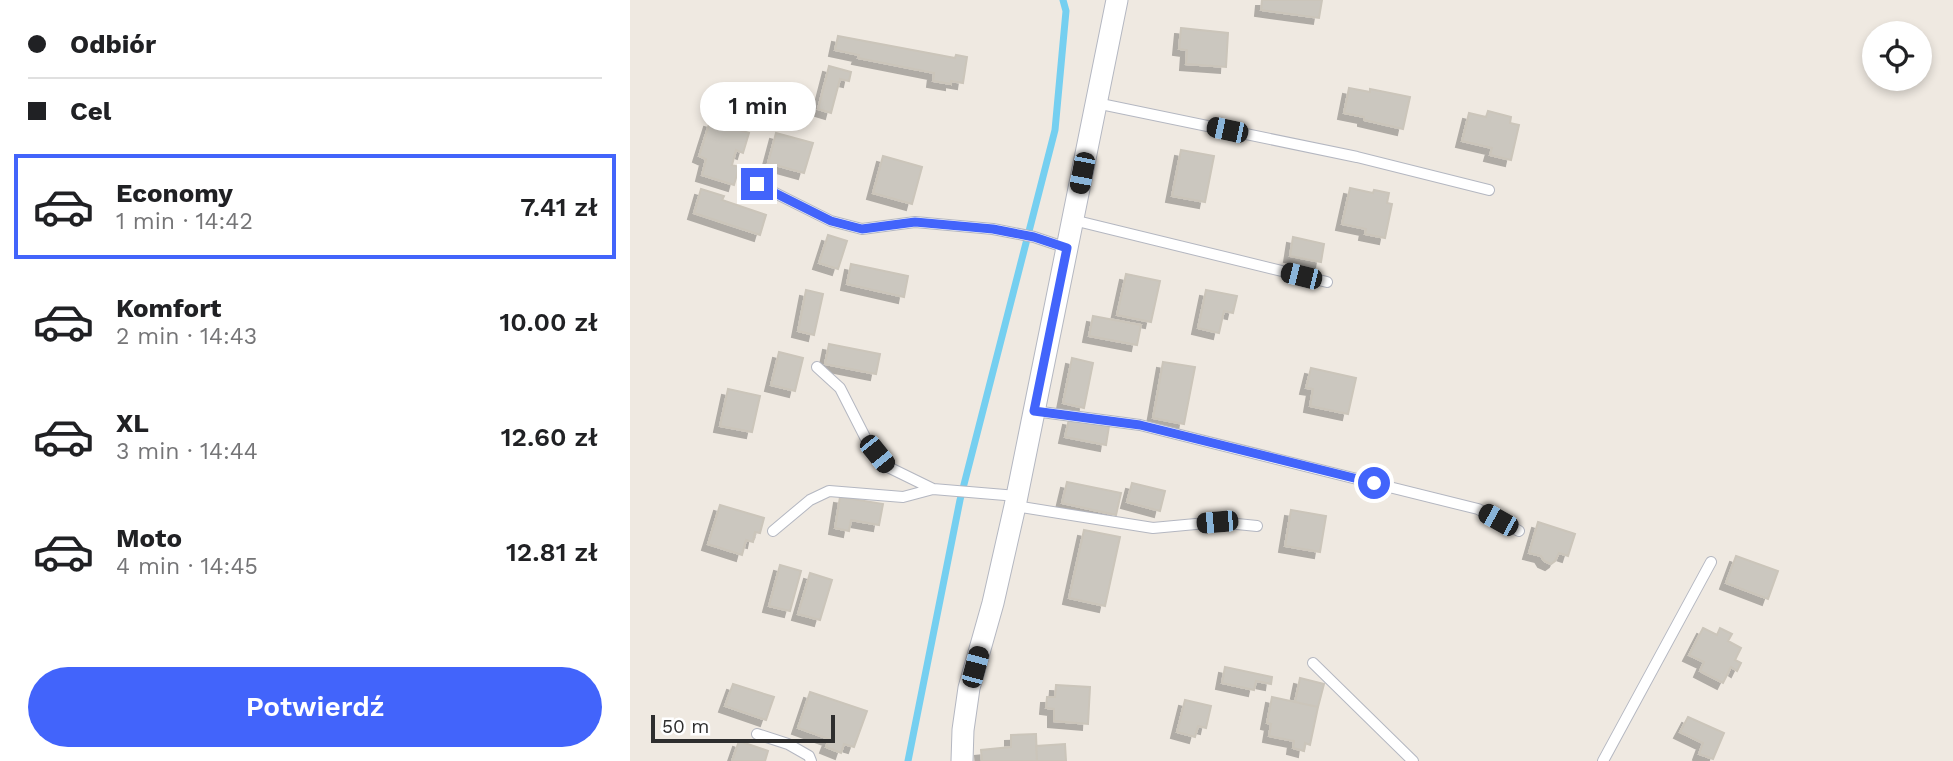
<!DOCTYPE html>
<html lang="pl">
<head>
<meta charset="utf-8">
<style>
	:root { --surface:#fff; --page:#f6f6f6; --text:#202124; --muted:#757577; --line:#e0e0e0; --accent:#4264fb }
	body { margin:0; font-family:"Work Sans",sans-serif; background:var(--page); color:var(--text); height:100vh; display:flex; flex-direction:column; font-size:26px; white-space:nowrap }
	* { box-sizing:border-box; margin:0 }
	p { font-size:23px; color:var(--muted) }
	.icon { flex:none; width:38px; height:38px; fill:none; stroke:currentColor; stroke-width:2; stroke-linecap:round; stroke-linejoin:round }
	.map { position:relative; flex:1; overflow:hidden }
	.details { display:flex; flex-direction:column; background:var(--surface); width:630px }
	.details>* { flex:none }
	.top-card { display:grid; align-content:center; height:154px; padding:0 28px; background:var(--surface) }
	.tools { position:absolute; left:1232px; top:21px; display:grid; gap:14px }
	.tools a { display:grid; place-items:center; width:70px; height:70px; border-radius:50%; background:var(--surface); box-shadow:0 4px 10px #0003; font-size:35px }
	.scale { position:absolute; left:21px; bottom:18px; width:184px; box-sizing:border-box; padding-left:7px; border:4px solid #2e2e2e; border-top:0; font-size:19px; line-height:24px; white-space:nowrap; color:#2e2e2e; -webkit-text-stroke:5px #fff; paint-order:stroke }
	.end { position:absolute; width:32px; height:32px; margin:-16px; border:9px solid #4264fb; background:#fff; box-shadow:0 0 0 4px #fff }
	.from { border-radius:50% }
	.bubble { position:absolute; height:49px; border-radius:24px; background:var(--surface); box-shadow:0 4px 10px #0003; font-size:23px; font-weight:600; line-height:49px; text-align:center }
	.car { position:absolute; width:21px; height:42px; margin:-21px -10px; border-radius:9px; box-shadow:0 0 5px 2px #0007; background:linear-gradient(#222 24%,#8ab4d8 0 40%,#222 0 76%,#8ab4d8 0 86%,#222 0) }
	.top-card b { display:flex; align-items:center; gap:24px; height:66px; font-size:26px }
	.top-card b+b { border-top:2px solid var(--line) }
	.top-card i { width:18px; height:18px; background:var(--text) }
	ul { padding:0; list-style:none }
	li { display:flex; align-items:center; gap:21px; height:105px; margin:0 14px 10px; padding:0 14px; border:4px solid transparent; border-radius:0px }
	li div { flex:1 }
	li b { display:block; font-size:26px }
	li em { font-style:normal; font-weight:600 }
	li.active { border-color:var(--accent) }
	li>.icon { width:63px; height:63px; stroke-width:1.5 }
	.button { display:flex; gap:14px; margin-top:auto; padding:14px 28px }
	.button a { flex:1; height:80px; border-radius:42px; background:var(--accent); color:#fff; font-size:28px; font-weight:600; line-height:80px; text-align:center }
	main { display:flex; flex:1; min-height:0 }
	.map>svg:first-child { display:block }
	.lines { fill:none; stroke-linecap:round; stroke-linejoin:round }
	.stream { stroke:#75cff0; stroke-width:7 }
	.building { fill:#cbc7bf; stroke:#cbc5ba; stroke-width:2; filter:url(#shadow) }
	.lane-casing { stroke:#b4b7c1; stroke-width:12 }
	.street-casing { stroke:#b4b7c1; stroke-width:23 }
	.lane { stroke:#fff; stroke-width:10 }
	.street { stroke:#fff; stroke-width:21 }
	.route { stroke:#4264fb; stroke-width:9 }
</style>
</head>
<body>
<main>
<section class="details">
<div class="top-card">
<b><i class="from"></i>Odbiór</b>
<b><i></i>Cel</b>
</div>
<ul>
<li class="active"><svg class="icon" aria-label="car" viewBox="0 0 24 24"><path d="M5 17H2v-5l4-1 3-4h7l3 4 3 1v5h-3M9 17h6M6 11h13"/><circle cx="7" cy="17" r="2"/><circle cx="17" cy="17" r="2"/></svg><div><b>Economy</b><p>1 min · 14:42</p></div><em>7.41 zł</em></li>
<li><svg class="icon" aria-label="car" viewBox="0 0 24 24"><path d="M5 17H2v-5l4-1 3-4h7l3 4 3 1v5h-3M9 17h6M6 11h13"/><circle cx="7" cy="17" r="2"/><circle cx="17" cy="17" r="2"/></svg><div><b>Komfort</b><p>2 min · 14:43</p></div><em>10.00 zł</em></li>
<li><svg class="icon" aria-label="car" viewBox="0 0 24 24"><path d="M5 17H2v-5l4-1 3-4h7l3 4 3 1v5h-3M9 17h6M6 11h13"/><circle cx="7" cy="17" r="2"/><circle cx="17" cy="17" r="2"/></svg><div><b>XL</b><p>3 min · 14:44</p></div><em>12.60 zł</em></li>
<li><svg class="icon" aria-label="car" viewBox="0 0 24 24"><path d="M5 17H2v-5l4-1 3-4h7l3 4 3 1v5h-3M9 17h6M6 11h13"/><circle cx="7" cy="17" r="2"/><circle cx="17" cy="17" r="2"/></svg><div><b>Moto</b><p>4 min · 14:45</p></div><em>12.81 zł</em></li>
</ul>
<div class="button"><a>Potwierdź</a></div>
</section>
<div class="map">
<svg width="1323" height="761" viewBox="0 0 1323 761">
	<defs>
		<filter id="shadow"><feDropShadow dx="-6" dy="6" stdDeviation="0" flood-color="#0004"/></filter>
	</defs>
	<rect width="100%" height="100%" fill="#efe9e1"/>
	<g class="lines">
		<path class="stream" d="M278,761L330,500L425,130L436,11L433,0"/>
	</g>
	<path class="building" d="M632,0H692L689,18L631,10Z
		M551,28L598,33L596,67L556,64L557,50L549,49Z
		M208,36L325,58L326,55L337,57L333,83L321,81V84L303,81L304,73L228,58L229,55L205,50Z
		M199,66L221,72L219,81L210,79L201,113L188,109Z
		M719,88L740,92V89L780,97L773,129L734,120V117L714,113Z
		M858,111L881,117L880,123L889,125L881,160L860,155L862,148L832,141L839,113L856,117Z
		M80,121L119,133L113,153L106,150L102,165L109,167L104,185L72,175L76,159L69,156Z
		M146,133L183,143L174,173L138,163Z
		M551,150L584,156L575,202L542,196Z
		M253,156L292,167L282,204L243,193Z
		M720,188L743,193L744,190L759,193L757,203L762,204L755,238L735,234L736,229L712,224Z
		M71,189L94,196L92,200L136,215L130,235L64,213Z
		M198,235L217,241L208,269L189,263Z
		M663,237L694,244L691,262L660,256Z
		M221,264L278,276L274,297L217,284Z
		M496,274L530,281L521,322L487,315Z
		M176,290L193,294L184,335L168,331Z
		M576,290L607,296L603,313L594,311L589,333L568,328Z
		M463,316L511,325L507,345L459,336Z
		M199,344L250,354L246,374L195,364Z
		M149,352L173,358L165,391L141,385Z
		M442,358L463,363L454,408L433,403Z
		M533,362L565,367L554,424L523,418Z
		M681,368L726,378L718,414L680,406L683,389L676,388Z
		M98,389L130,396L122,432L90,426Z
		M439,419L479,426L476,445L435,437Z
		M437,482L491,493L486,515L432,503Z
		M502,483L535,491L530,511L497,502Z
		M210,497L253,504L249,525L221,520L219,531L205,528Z
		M90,505L134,518L130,533L125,532L123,542L116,540L112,555L78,544Z
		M661,510L696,516L690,552L655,546Z
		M908,522L945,534L938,556L929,553L925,561L921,564L914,561L911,556L899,553Z
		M454,530L490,537L475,606L439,598Z
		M1106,556L1148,571L1138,599L1096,583Z
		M150,565L171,571L160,611L139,606Z
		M180,573L202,580L190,620L168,614Z
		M1073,628L1087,635L1090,628L1102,634L1098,641L1111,648L1105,660L1111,663L1107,671L1101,667L1093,683L1070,671L1074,662L1059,655Z
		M595,667L642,677L641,684L626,681L624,690L592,683Z
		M670,678L694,684L688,707L665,702Z
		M103,684L144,697L136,720L95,706Z
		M426,685L460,687L458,724L424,721V709L416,708L417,697H425Z
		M180,692L237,711L224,747L214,744L211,753L196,747L199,739L168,728Z
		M642,697L688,707L680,745L675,743L674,751L663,748L664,741L639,736L641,724L637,723Z
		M555,700L581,706L576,728L568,726L565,737L547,732Z
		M1058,717L1094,733L1083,759L1069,754L1073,743L1050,732Z
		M406,734L407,761H352L351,750L381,747V735Z
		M109,741L138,751L135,761H102Z
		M435,744L436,761H407L406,746Z"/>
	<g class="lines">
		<defs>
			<path id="lane" d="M466,103L727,157L859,190
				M127,184L201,221L232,229L285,222L363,229L404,237L437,248
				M443,220L697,282
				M187,367L210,388L237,441L258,467L303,489L387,496
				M404,411L510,425L848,509L889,531
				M385,506L523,528L587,522L627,526
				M143,531L180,500L199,491L273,497L303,489
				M683,663L783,761
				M127,734L158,744L179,756L181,761
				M973,761L1081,562"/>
			<path id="street" d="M332,761L333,730L339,688L363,603L385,506L487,0"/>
		</defs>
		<use href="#lane" class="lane-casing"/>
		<use href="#street" class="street-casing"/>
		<use href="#lane" class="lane"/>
		<use href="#street" class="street"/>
	</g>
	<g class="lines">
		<path class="route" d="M127,184L201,221L232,229L285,222L363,229L404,237L437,248L404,411L510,425L744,483"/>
	</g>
</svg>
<div class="tools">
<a><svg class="icon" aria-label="locate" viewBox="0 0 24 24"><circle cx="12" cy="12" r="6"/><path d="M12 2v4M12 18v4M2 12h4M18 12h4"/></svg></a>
</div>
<div class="scale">50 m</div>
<i class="end from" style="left:744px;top:483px"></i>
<i class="end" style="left:127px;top:184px"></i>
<div class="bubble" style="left:70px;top:82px;width:116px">1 min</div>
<i class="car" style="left:597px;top:130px;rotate:282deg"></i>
<i class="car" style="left:452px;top:173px;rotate:191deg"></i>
<i class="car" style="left:671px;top:276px;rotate:284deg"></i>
<i class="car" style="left:247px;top:454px;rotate:141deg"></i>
<i class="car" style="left:868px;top:520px;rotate:299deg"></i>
<i class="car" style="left:587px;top:522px;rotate:265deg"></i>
<i class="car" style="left:345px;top:667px;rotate:15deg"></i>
</div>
</main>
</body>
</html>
